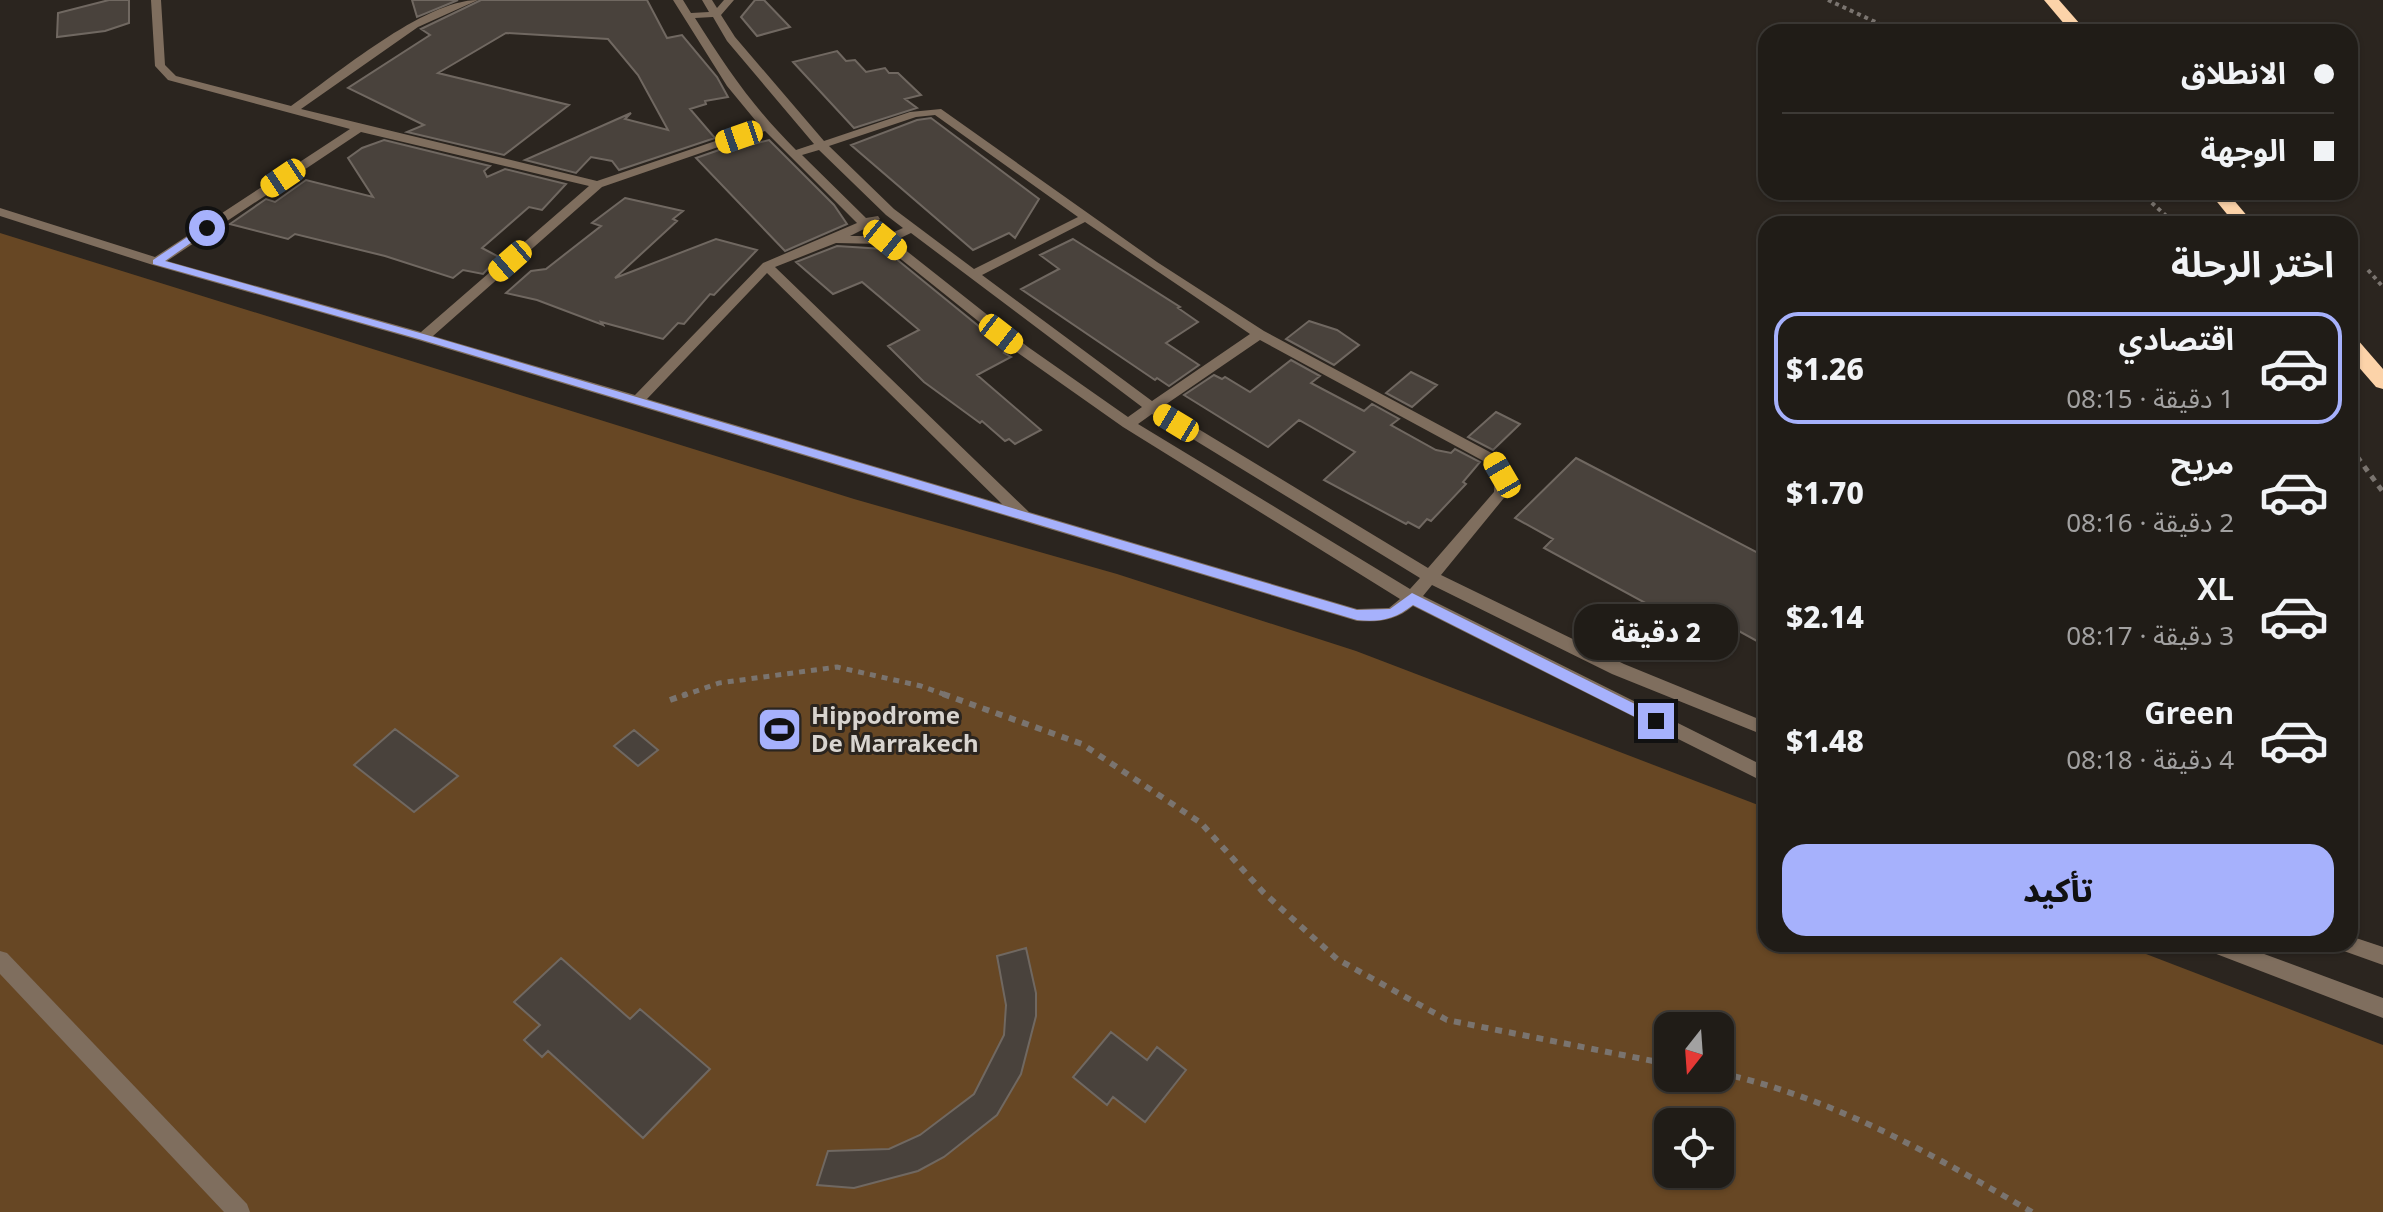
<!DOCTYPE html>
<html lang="ar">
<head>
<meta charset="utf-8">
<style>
	:root { --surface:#201c17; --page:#2d2924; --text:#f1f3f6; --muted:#a2a1a1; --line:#3d3a36; --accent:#a6b1fc }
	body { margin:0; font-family:"Noto Sans","Noto Sans Arabic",sans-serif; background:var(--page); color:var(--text); direction:rtl; height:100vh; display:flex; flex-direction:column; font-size:30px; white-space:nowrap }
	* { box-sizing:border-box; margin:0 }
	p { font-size:26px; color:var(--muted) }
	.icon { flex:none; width:44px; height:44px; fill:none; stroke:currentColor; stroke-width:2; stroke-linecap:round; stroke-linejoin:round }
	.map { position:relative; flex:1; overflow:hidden; direction:ltr }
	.details { position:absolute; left:1758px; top:216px; width:600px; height:736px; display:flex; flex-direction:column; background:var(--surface); border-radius:24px; box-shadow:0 2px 6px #0004,0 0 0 2px var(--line); direction:rtl }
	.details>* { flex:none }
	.guide { position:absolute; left:1758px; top:24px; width:600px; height:176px; border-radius:24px; box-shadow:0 2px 6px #0004,0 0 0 2px var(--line); direction:rtl; display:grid; align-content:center; height:176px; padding:0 24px; background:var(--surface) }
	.needle { width:52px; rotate:197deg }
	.tools { position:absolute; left:1654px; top:1012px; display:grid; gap:16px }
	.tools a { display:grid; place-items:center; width:80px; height:80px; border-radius:16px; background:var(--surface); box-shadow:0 2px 6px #0004,0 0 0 2px var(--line); font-size:40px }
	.end { position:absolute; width:36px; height:36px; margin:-18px; border:10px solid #a6b1fc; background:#111; box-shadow:0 0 0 4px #111 }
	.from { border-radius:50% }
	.bubble { position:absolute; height:56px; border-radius:24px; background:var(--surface); box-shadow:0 2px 6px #0004,0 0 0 2px var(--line); font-size:26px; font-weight:800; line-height:56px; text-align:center; direction:rtl }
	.car { position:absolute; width:24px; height:48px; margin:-24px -12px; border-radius:10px; box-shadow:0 0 6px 2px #0007; background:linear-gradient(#f5c518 24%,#345 0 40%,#f5c518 0 76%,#345 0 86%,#f5c518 0) }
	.guide b { display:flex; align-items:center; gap:28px; height:76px; font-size:30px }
	.guide b+b { border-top:2px solid var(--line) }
	.guide i { width:20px; height:20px; background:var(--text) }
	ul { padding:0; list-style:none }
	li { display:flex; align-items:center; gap:24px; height:112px; margin:0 16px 12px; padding:0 8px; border:4px solid transparent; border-radius:24px }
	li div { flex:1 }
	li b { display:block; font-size:30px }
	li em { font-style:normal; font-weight:800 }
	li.current { border-color:var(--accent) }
	li>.icon { width:72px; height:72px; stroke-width:1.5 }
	h2 { padding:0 24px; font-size:36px; line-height:96px }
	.cta { display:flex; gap:16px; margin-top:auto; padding:16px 24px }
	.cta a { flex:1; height:92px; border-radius:24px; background:var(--accent); color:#111; font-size:32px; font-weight:800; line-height:92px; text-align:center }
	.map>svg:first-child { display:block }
	.green { fill:#674724; fill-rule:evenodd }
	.building { fill:#49423c; stroke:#706861; stroke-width:2 }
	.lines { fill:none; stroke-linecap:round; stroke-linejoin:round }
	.path-far2 { stroke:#7a746f; stroke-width:4; stroke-dasharray:4 4; stroke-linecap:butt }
	.path-far1 { stroke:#7a746f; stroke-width:5; stroke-dasharray:6 6; stroke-linecap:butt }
	.path { stroke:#7a746f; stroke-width:6; stroke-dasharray:7 7; stroke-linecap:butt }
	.lane { fill:#7f6e5e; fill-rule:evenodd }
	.street { fill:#7f6e5e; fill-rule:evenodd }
	.highway { fill:#fcd3a9; fill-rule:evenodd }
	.route { fill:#a6b1fc }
	.labels { text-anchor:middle; stroke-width:6; stroke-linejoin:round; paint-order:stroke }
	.poi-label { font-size:24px; font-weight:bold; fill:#d8d4cf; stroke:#2b251f; text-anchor:start }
</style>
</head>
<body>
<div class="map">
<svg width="2383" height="1212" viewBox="0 0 2383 1212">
	<rect width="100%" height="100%" fill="#2b251f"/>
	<path class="green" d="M0,233L854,499L1117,574L1356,651L1766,808V944H2120L2383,1045V1212H0ZM1668,1026H1720V1078H1668ZM1668,1122H1720V1174H1668Z"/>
	<path class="building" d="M109,0H129V23L105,31L57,37L58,13Z
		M412,0H458L417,17Z
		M481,0H647L667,38L682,35L717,77L728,97L705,101L706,104L690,109L715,138L619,170L612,161L591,157L576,173L525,160L631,113L625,119L668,130L638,75L608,39L506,33L438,73L569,105L504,155L407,132L424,125L348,88L430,35L421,29Z
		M755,0H764L790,27L757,36L741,17Z
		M837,51L846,61L855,60L866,72L885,68L889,73H898L921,95L905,99L917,108L854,128L793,62Z
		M931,118L1039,199L1015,238L1009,233L973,250L851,145L917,120Z
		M384,140L490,166L484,171L487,177L505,169L566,184L542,210L529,207L482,248L499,257L483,274L463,270L453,278L385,256L295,234L288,239L230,224L266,199L275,202L306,180L373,197L348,158L362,148Z
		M769,140L834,205L847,224L785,251L696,158L742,142L745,146Z
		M625,198L683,211L673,219L677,221L615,278L716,239L757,250L714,295L710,294L684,324L678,323L663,339L601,322L603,325L537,300L506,293L531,271L546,269L601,226L592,223Z
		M1073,239L1180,307L1178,308L1198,322L1166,343L1199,365L1169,386L1157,378L1155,380L1021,289L1059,269L1040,255Z
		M837,246L884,249L1008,350L1004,353L1011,357L977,375L1041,430L1015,444L1009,439L1005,441L982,421L980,423L924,382L888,346L919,330L862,282L833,294L796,262Z
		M1309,321L1337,330L1359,345L1334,365L1286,339Z
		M1291,360L1320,376L1311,383L1364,411L1372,404L1399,419L1391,425L1436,450L1451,453L1455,449L1480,462L1463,482L1466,484L1431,521L1427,519L1419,528L1408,522L1406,524L1324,480L1355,452L1299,420L1268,447L1184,395L1214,375L1222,379L1225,377L1250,392Z
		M1411,372L1437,385L1412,407L1386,393Z
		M1496,412L1520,424L1493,450L1468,437Z
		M1576,458L1766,557V646L1708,614L1695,630L1544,548L1553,539L1515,518Z
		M395,729L458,776L414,812L354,765Z
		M634,730L658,750L638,766L614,746Z
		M1026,948L1036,993V1016L1021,1074L997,1115L944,1157L918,1171L854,1188L817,1185L828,1151L889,1149L920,1135L974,1094L1004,1035L1006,1005L997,956Z
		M561,958L630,1019L640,1009L710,1069L643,1138L548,1051L542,1057L524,1040L540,1025L514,1002Z
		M1111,1032L1147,1060L1157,1047L1186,1070L1145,1122L1113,1097L1107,1105L1073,1077Z"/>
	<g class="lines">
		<path class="path-far2" d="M1828,0L1897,32
			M2140,192L2175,224
			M2368,270L2383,287"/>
		<path class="path-far1" d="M2350,447L2383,492
			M682,696L719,683L837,667L921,686L949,696"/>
		<path class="path" d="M943,694L1082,744L1201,823L1263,892L1337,959L1447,1020L1668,1064
			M670,700L687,694
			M1720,1073C1834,1098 1931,1154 2032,1212"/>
		<path class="lane" d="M0,951L7,953L247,1204L250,1212H224L0,974Z"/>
		<path class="street" d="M151,0H161L165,65L176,76L291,106C336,75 424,0 478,0L418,27L301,109L597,181L760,126L727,86L673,0H683L691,13L709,12L702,0H712L717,8L724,0H734L721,15L735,37L824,141L910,112L941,109L1157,262L1264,331L1499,457L1509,475L1508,493L1441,575L1624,664L1766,722V736L1612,674L1432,585L1423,596L1766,767V783L1413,606C1395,621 1380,622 1357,621L418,340L153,265L0,216V208L155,257L350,129L168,80L155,66ZM713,17L727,41L814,144L796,150C753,107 727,69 695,18ZM935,115L1078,217L974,269L894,209L829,146L916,117ZM765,131L857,223L763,263L635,395L433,336L602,187ZM361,132L589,186L421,332L167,261ZM819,150L886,215L903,228L887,235L873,224L880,219L878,216L866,218L802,155ZM1085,222L1250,334L1152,401L982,275ZM864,229L873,236H850ZM911,233L1142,407L1128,417L1028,347L894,241ZM836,243L882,244L1018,353L1123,427L1400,599L1389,608L1357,609L1029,512L775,267ZM767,273L1002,504L647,399ZM1260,340L1489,464L1495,475L1494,492L1428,568L1162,407ZM1152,414L1420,578L1410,589L1138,424Z
			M2350,936L2383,947V965L2341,950L2338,944H2350Z
			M2203,944H2237L2383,998V1018L2206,950Z"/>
		<path class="highway" d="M2044,0H2059L2087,32H2071Z
			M2209,192H2227L2254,224H2235Z
			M2350,338L2357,339L2383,369V389L2376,387L2350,357Z"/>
	</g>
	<path class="route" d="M204,226L212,228L165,261L427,335L1357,610L1390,609L1412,593L1661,717L1663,721L1656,726L1651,725L1413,605C1394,620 1380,622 1357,620L419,339L153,264V260Z"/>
	<defs>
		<symbol id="stadium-square" viewBox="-11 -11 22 22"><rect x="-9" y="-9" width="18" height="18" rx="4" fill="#a6b1fc" stroke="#2b251f"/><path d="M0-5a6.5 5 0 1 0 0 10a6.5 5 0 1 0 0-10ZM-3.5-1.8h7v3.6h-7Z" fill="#111"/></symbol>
	</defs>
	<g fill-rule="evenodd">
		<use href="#stadium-square" x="754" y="704" width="51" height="51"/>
	</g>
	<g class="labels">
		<g class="poi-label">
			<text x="811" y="724">Hippodrome<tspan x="811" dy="28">De Marrakech</tspan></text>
		</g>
	</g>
</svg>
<div class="tools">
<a><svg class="needle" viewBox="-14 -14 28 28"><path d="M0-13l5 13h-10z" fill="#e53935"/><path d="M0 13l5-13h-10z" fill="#a2a1a1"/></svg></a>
<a><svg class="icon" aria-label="locate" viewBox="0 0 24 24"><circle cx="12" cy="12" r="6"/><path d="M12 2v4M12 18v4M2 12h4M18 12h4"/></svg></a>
</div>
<i class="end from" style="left:207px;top:228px"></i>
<i class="end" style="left:1656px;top:721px"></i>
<div class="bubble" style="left:1574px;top:604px;width:164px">2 دقيقة</div>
<i class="car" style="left:739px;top:137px;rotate:251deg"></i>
<i class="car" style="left:283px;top:178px;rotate:236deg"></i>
<i class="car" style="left:885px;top:240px;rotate:129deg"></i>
<i class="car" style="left:510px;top:261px;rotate:229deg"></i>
<i class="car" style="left:1001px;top:334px;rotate:128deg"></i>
<i class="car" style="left:1176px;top:423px;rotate:301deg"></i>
<i class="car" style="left:1502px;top:475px;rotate:330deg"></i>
<div class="guide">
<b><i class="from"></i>الانطلاق</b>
<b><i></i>الوجهة</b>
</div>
<section class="details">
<h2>اختر الرحلة</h2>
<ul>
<li class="current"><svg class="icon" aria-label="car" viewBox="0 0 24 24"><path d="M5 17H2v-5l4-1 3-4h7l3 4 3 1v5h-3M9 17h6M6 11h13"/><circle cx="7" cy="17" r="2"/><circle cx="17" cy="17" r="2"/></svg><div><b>اقتصادي</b><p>1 دقيقة · 08:15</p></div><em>$1.26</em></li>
<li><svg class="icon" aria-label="car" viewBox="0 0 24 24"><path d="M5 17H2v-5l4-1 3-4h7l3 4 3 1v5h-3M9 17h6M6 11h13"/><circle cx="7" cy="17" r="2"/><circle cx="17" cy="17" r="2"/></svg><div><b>مريح</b><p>2 دقيقة · 08:16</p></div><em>$1.70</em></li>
<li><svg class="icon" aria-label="car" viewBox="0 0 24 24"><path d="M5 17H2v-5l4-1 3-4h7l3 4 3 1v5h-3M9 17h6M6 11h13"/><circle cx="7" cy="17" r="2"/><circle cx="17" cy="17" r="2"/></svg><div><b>XL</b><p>3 دقيقة · 08:17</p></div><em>$2.14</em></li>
<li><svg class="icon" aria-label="car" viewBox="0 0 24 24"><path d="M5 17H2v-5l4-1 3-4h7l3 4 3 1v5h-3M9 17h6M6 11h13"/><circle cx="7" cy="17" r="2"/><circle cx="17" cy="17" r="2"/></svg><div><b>Green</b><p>4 دقيقة · 08:18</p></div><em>$1.48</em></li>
</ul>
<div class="cta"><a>تأكيد</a></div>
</section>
</div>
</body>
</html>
